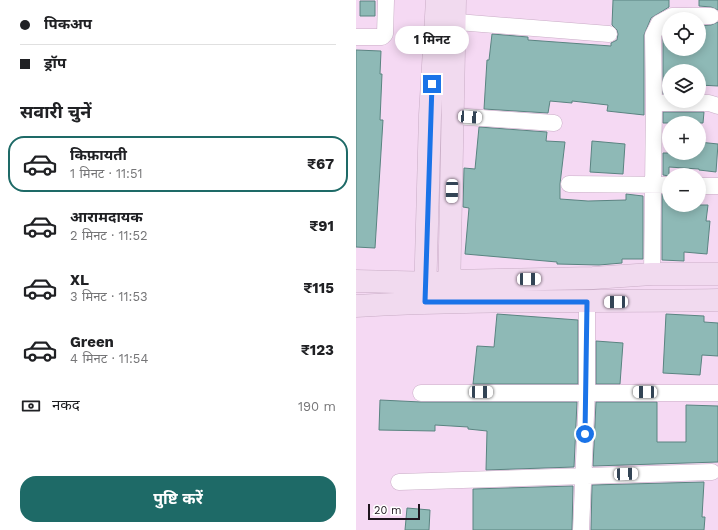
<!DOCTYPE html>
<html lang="hi">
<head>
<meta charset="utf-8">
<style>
	:root { --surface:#fff; --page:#f2f2f2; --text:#202124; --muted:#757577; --line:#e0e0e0; --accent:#1e6a67 }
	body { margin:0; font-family:"Work Sans","Noto Sans Devanagari",sans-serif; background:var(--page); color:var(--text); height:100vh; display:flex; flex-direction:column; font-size:15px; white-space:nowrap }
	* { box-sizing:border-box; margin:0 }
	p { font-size:13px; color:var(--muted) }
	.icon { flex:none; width:22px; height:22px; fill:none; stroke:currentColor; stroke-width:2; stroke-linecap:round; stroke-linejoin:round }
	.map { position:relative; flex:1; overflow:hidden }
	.panel { display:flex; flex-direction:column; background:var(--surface); width:356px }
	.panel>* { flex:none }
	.hud { display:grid; align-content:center; height:88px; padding:0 20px; background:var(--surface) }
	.fabs { position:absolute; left:306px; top:12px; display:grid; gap:8px }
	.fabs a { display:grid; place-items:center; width:44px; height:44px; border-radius:50%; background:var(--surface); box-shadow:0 2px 10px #0003; font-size:20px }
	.scale { position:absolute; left:12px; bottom:10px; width:52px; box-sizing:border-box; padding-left:4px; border:2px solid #1f151e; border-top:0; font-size:11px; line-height:14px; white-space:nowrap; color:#1f151e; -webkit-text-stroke:3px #fff; paint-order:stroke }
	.end { position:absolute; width:18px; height:18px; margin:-9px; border:5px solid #1a73e8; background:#fff; box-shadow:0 0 0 2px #fff }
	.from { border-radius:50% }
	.bubble { position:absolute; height:28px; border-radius:14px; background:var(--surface); box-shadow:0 2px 10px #0003; font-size:13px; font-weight:700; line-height:28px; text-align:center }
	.car { position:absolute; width:12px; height:24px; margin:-12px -6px; border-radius:5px; box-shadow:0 0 3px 1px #0007; background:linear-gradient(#fff 24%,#345 0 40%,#fff 0 76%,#345 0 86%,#fff 0) }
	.hud b { display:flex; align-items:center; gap:14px; height:38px; font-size:15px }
	.hud b+b { border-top:1px solid var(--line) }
	.hud i { width:10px; height:10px; background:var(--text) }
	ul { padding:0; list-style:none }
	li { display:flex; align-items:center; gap:12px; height:56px; margin:0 8px 6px; padding:0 12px; border:2px solid transparent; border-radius:16px }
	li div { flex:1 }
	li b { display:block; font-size:15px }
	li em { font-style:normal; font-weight:700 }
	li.active { border-color:var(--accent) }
	li>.icon { width:36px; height:36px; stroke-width:1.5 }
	h2 { padding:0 20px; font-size:18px; line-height:48px }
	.pay { display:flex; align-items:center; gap:10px; height:44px; padding:0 20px; font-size:15px }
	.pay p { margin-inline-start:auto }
	.cta { display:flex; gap:8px; margin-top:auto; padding:8px 20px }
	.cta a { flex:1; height:46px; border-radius:16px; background:var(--accent); color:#fff; font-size:16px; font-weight:700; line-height:46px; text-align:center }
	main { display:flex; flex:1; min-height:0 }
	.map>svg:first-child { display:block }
	.building { fill:#8eb9b6; stroke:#5a8481 }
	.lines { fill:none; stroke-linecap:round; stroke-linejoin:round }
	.street-casing { stroke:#c9adc6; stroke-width:17 }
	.secondary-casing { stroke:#c9adc6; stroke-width:23 }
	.street { stroke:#fff; stroke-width:16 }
	.secondary { stroke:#f1daef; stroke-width:22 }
	.route { stroke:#1a73e8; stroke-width:5 }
</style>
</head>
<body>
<main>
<section class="panel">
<div class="hud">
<b><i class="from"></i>पिकअप</b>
<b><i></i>ड्रॉप</b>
</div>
<h2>सवारी चुनें</h2>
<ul>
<li class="active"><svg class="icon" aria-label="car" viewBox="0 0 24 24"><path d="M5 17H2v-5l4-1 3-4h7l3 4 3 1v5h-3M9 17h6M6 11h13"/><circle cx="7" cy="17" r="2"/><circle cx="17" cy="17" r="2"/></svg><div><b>किफ़ायती</b><p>1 मिनट · 11:51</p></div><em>₹67</em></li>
<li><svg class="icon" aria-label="car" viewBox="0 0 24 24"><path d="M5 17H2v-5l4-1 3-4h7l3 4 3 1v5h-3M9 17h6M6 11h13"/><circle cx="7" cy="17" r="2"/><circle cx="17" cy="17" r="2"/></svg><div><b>आरामदायक</b><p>2 मिनट · 11:52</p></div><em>₹91</em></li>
<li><svg class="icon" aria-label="car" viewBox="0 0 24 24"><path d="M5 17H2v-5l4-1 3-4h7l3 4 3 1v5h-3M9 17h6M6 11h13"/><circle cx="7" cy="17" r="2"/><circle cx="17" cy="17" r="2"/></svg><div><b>XL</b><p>3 मिनट · 11:53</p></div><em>₹115</em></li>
<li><svg class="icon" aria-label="car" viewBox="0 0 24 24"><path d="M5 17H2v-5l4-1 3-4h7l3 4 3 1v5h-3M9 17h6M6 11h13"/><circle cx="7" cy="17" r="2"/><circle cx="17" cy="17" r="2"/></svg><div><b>Green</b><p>4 मिनट · 11:54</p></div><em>₹123</em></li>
</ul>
<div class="pay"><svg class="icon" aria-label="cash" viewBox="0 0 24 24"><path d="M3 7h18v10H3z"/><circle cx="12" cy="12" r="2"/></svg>नकद<p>190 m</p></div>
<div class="cta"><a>पुष्टि करें</a></div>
</section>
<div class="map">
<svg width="362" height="530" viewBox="0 0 362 530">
	<rect width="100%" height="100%" fill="#f5d9f3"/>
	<path class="building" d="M257,0H313V7L295,18L288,35V115L251,111L252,105L216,101V103L194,101L192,113L128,109L131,60H133L136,34L172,37V40L255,46V43L261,40L262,34L261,30L256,25Z
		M343,0H362V10L355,7L343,6Z
		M4,1H19V16H4Z
		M362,22V86L343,85V71H313V94H307V37L310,30L313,28V49H343V26L355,25Z
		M0,50L25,51L24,74H26L24,120H27L19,248L0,247Z
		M307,112H348L347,123H307Z
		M123,127L191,132L190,141L209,142L204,184V199L232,201L270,200V194L287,196V259H266V263L243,265L201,264V262L109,254L113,208L107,207L108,168L119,169Z
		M236,141L269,144L267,174L234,172Z
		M343,142L362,144L360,172L343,170V169L313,167V176L307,175V153H343Z
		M306,194H313V205H352L350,221H354L351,254L328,252V261L306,260Z
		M141,314L222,320V384H117L121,346L138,347Z
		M310,314L348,316V322L362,323V356L346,355L344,375L307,373Z
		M240,341L267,343L264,384H240Z
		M24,400L65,402H221L218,467L130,470L131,431L112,429V427L79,425V431L23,430Z
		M240,402H301V442H330V405L362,406V462L237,466Z
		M348,482L346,517H349L348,530H235L236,485Z
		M217,486L216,530H117V489Z
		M51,508L74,510L73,530H49Z"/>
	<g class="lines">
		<defs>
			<path id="street" d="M89,21L253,34
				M0,37H26L29,34L30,0
				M298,103H353L362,106
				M97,116L198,123
				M213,184L313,185
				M343,186H362
				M296,274L298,103L297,35L303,23L316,16H355
				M65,393H362
				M43,482L356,472
				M225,530L231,392V302"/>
			<path id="secondary" d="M0,281L80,283L93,281L237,278L296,274H362
				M93,295L99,0
				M69,297L74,115L81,0
				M0,306C120,299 241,302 362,300"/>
		</defs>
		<use href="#street" class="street-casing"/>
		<use href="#secondary" class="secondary-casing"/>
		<use href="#street" class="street"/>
		<use href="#secondary" class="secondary"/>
	</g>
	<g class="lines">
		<path class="route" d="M76,84L69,302H231L229,434"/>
	</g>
</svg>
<div class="fabs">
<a><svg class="icon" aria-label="locate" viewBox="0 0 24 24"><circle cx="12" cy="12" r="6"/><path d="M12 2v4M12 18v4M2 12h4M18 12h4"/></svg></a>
<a><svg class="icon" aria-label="layers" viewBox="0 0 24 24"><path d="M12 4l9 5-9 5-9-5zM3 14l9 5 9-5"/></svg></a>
<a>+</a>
<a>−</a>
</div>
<div class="scale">20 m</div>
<i class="end from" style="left:229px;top:434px"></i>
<i class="end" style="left:76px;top:84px"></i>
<div class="bubble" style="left:39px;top:26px;width:74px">1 मिनट</div>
<i class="car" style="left:114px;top:117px;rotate:94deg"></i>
<i class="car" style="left:96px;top:191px;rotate:181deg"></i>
<i class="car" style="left:173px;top:279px;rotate:89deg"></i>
<i class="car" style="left:260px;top:302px;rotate:269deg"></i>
<i class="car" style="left:125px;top:392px;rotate:90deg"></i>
<i class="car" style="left:289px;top:392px;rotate:271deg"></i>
<i class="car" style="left:270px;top:474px;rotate:88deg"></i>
</div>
</main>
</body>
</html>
